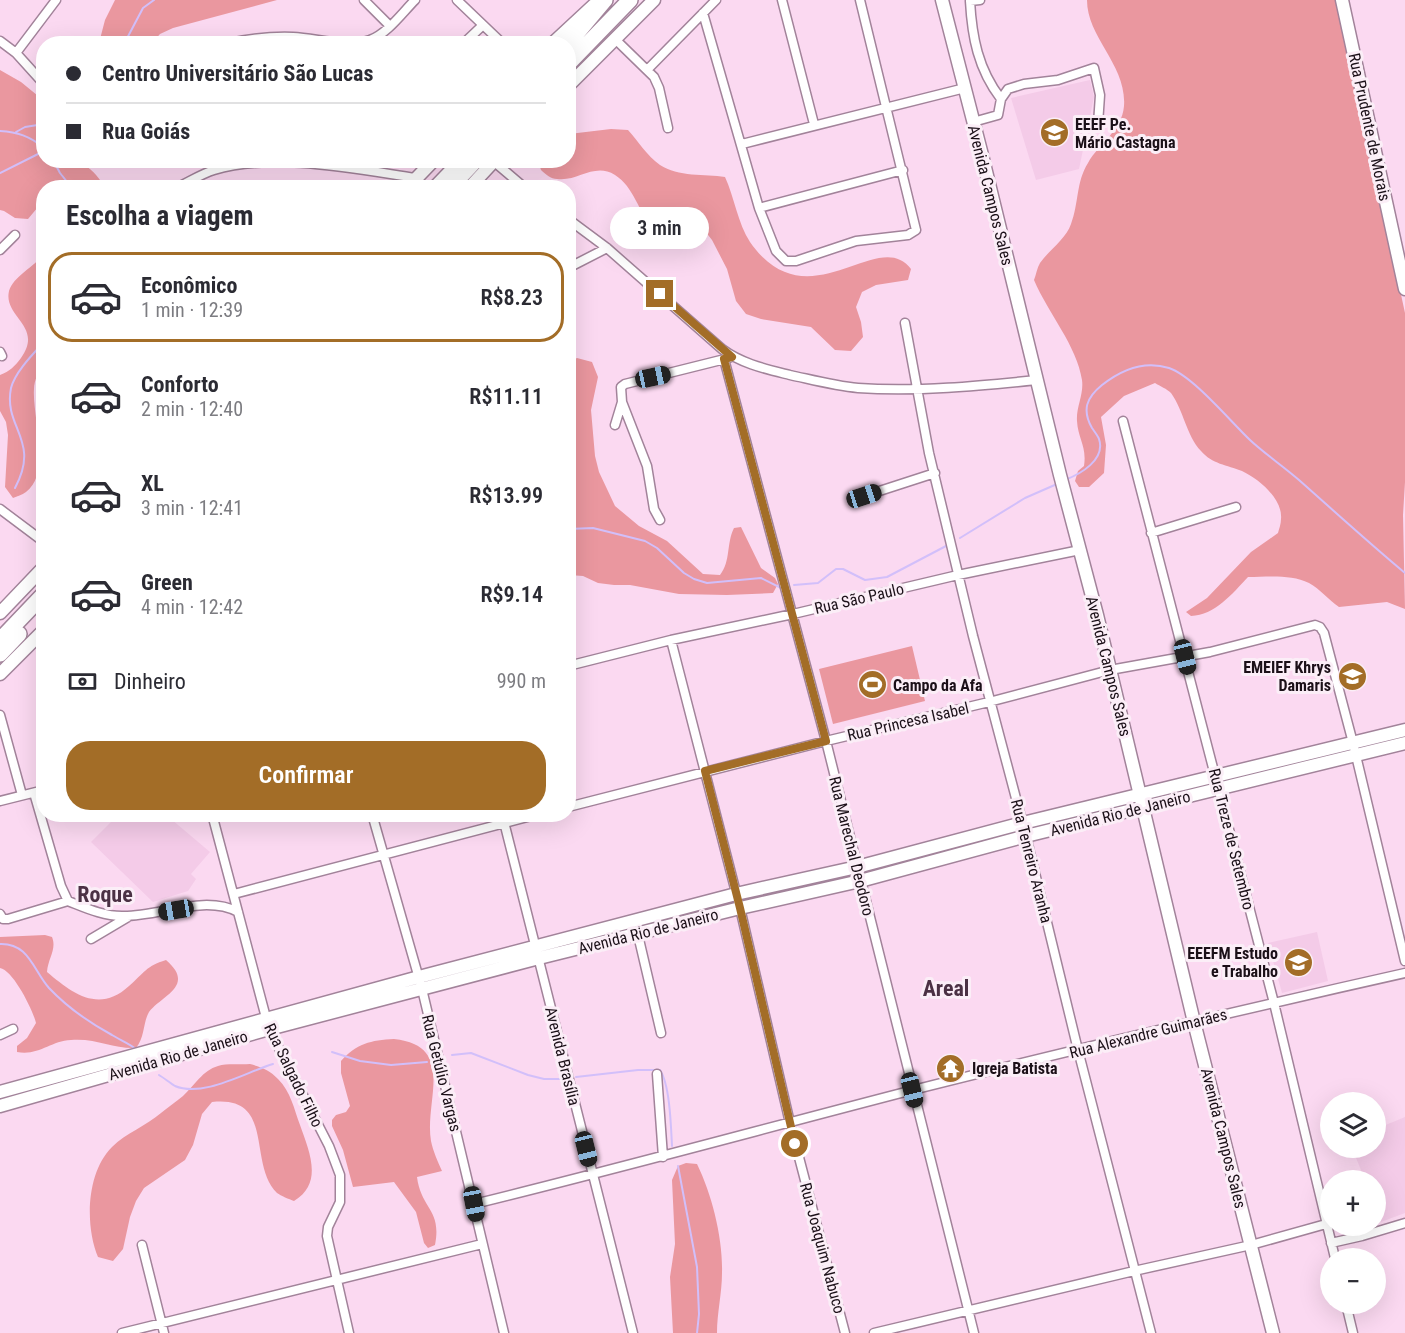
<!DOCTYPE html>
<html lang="pt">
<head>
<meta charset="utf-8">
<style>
	:root { --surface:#fff; --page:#f2f2f3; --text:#2b2b33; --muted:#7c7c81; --line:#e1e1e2; --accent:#a36d27 }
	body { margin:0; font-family:"Roboto Condensed",sans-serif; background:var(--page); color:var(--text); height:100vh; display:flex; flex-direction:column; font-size:22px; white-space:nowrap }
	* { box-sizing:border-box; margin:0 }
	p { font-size:20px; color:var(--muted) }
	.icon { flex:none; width:33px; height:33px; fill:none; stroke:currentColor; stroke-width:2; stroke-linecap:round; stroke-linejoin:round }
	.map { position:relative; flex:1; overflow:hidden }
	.details { position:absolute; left:36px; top:180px; width:540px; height:642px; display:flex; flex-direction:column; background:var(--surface); border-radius:24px; box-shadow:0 6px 24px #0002 }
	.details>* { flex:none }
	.hud { position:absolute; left:36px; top:36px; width:540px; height:132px; border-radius:24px; box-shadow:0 6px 24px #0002; display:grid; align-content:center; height:132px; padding:0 30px; background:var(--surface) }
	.tools { position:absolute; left:1320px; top:1092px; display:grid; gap:12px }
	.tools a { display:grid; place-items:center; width:66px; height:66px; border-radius:50%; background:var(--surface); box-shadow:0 6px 24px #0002; font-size:30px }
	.end { position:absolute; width:27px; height:27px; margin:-14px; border:8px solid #a36d27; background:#fff; box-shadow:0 0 0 3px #fff }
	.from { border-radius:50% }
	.bubble { position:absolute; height:42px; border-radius:21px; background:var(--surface); box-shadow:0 6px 24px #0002; font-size:20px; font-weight:600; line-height:42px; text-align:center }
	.car { position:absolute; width:18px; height:36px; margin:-18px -9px; border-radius:8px; box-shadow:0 0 4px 2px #0007; background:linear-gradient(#222 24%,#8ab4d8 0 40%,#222 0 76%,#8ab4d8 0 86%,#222 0) }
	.hud b { display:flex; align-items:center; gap:21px; height:57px; font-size:22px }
	.hud b+b { border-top:2px solid var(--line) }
	.hud i { width:15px; height:15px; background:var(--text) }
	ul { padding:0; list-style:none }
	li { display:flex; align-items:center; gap:18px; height:90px; margin:0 12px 9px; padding:0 18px; border:3px solid transparent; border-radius:24px }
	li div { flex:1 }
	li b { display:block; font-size:22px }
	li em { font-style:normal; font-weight:600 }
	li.selected { border-color:var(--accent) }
	li>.icon { width:54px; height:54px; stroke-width:1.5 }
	h2 { padding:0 30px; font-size:27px; line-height:72px }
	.pay { display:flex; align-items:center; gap:15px; height:66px; padding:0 30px; font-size:22px }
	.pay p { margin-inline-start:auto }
	.primary-button { display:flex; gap:12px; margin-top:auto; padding:12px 30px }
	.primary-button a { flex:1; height:69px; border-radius:24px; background:var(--accent); color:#fff; font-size:24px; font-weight:600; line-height:69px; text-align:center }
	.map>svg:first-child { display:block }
	.built { fill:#f4cbe8 }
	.green { fill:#ea979f }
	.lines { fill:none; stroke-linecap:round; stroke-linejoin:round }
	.stream { stroke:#d2bffa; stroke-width:2 }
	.street-casing { stroke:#a2839a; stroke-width:11 }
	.secondary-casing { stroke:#a2839a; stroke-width:15 }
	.highway-casing { stroke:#a2839a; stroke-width:18 }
	.street { stroke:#fff; stroke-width:8 }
	.secondary { stroke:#fff; stroke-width:12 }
	.highway { stroke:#fff; stroke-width:15 }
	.route { stroke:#a36d27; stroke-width:8 }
	.labels { text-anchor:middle; stroke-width:6; stroke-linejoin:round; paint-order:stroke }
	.poi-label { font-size:16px; font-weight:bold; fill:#1b1018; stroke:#fbeef7; text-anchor:start }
	.street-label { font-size:16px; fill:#1b1018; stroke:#fbeef7 }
	.district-label { font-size:22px; font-weight:bold; fill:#4b3144; stroke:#fbeef7 }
</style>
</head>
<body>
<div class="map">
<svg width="1405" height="1333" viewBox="0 0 1405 1333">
	<rect width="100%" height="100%" fill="#fbd9f1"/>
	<path class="built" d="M1090,80L1094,97L1079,169L1036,180L1011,98Z
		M118,815H176L171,819L210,852L191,874L196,879L188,891L153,902L91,842Z
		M1317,932L1328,981L1282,993L1268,943Z
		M1405,1117V1213L1381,1222L1376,1208V1180H1365L1352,1148H1376V1129Z"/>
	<path class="green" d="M115,0H277L173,28L160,34L152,43H99L105,20Z
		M1087,0H1337L1405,313V482L1403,515L1405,609L1387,602L1339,607C1329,600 1320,589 1309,583C1291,574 1267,577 1248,577C1232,594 1215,615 1191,616L1186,612L1207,598L1251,552L1278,533C1279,529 1281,524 1281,519C1283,499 1259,479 1242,471C1227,465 1212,464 1201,451C1186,435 1184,411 1171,393C1167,389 1160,386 1155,383L1124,396L1101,417L1106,445L1104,473L1089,487H1079L1075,481L1078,471L1084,466C1087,446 1078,439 1077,421C1076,407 1084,394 1082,380C1077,346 1048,313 1034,280C1036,275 1037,268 1040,263C1049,250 1066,239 1071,224C1079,203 1076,182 1088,163C1099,143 1122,131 1124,106C1127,65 1087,38 1087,0Z
		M0,70L21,82L43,100L44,160C75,160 86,158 105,187L44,188L43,201L28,219L15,218L4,211L0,210Z
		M611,129L628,130C638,141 647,156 660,165C678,177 705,174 725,177C734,196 738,224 750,242C808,325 878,225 911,269L908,280L876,285L862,292L856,307L861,322L863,337L851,351L835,350L811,327L761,319L746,314L736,301L727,269L712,240L701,226L684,222L668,227L652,229C639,212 634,187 615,175C594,162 578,182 557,179C551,179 545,174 541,170L538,161L568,160L569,134Z
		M43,254V364C39,372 34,380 34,389C32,416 52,473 26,492C22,495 17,496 13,498L5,487L8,435L6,422L0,411V375C10,371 14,367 21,358C44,326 3,317 9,291C13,276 35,267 43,254Z
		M577,358L592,362L598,377L591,410L595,456L599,472L615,506L639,526L667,541L703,574L720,575C731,561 726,544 734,528L741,527L761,568L775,578L778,584L773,593L727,595L679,594L630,585H614L598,583L583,576L569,575L568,363Z
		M912,646L925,701L833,724L819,669Z
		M45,935L52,937C57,949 48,958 47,972C72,993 99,1014 129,986C144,973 146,966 166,960C196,986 162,995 149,1012C143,1022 145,1037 136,1048C113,1049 97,1038 71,1040C50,1041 39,1056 17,1052V1046L27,1038L36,1023C33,1010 13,970 0,968V937Z
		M394,1039C457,1046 424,1100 431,1141C433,1151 438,1162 442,1171L417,1177C421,1209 442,1209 435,1245L428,1248L424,1243L416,1212L394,1182L353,1187L343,1150L332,1126V1120L336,1115L346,1112L350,1106L341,1073V1061C356,1044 371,1040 394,1039Z
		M250,1064C261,1067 270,1070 278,1079C291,1092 294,1109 300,1125C309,1151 324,1183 294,1201C289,1199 281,1196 277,1193C247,1163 276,1095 212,1102L202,1114L193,1145L185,1160L144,1188L136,1201L130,1217L123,1249L113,1261L98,1257C85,1226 86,1173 112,1147C126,1133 146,1126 161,1113C168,1107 176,1102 183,1096C194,1086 203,1070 218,1066C227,1063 240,1065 250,1064Z
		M686,1163L697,1164C712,1195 723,1238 722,1273C722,1293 717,1313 717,1333H673L670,1277L675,1244L672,1180L678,1166Z"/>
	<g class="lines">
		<path class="stream" d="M124,44L143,8L154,0
			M0,131C17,132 30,136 44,148
			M16,132L25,127L44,124
			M53,160L60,173L72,188
			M0,173L44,151
			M1065,480C1080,474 1106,460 1099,439C1098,436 1094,431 1092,428C1082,410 1086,398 1102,385C1121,370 1144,360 1169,368C1193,376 1230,421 1250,440C1265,454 1283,466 1299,480C1334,511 1369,543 1405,573
			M15,488C41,440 3,428 11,388C15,372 33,354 44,342
			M568,529L593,528L645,541L657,548L684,573L694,579L707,583L761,578L781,588
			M960,538L1025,498L1057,484
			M794,585L818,583L836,569H843L865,580L887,577L946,546
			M0,944C29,943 33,970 49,988C66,1006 90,1023 112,1035C120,1040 128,1043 136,1049
			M332,1052L360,1061L391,1065L427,1062
			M452,1055L471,1053L528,1075L544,1079H562
			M159,1075C164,1078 170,1083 175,1086C203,1098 246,1072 273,1064
			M576,1077L638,1070H660C670,1085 671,1127 672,1146
			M678,1166L697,1267L699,1314L697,1333"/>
		<defs>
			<path id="street" d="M364,0L390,26
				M457,0L503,44
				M782,0L814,124
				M970,1C972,37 978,69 1001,99
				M970,1L980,0
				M703,13L759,208L776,251L786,261H796L856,241L908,235L916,230L860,0
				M615,39L654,77L659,88L668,128
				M0,41L16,53L44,84
				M224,44C247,39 269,36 293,37C317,38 347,48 370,40C388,33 402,13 415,0
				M463,44L483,25
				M16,53L56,0
				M648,69L716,0
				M973,122L998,115L1001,99L1008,89L1024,84L1058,80L1094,68L1100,95L1098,124
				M742,144L965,88
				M492,160L525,188
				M176,188C189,182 201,174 214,170C274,152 355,169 416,178
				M759,208L903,170
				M568,219L607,248L722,349C742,364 766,369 790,375C813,380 835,386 858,388C917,392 979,386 1037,380
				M0,250L15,235
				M568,268L607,248
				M905,323L929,453L973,636L1026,836L1078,1050L1151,1333
				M0,352L2,356
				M724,359L826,741L974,1333
				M622,402L647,466L654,509L660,520
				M1123,421L1274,1003L1335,1258
				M615,425L622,402L621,387L625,384L729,358
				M864,496L935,473
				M0,509L44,542
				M1151,533L1236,507
				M671,640L740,908L790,1123L845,1333
				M568,666L671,640L793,614L958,575L1080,550
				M0,715L22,795
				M34,793L61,886L68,901
				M0,801L44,790
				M568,807L826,741L989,702L1110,670L1210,652L1315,625L1320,627L1324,633L1353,743L1405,961
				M212,814L269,1029L329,1146L340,1175V1202L328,1227L327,1236L349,1333
				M372,814L422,989L504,1333
				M502,814L633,1333
				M234,894L539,814
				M68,901C86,908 103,916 122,916C159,917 204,894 238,912
				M0,914L3,919H8L68,901
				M638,935L661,1033
				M91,939L128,917
				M0,1035L13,1029
				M657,1074L663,1157
				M474,1204C621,1168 766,1128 913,1090C1076,1049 1240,1010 1405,973
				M1331,1243L1362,1236L1405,1223
				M142,1245L164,1333
				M1346,1304L1353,1333
				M122,1333L482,1244
				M874,1333L1134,1271L1251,1245L1326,1224"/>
			<path id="secondary" d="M942,0L982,155L1060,475L1097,615L1194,1022L1273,1333
				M1342,0L1405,289
				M552,44L594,5
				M568,86L654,0
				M407,188L434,160
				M469,188L495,160
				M0,613L44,567
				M0,674L44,630
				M0,1092L419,977L736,894L857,867L1023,823L1405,730
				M0,1106L269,1029L539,958L740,908L860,881L1026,836L1405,743"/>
			<path id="highway" d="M568,44L605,0
				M568,64L630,0
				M458,179L476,160
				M436,188L463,160
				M0,640L44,594
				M0,654L19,634"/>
		</defs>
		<use href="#street" class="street-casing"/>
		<use href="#secondary" class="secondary-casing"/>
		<use href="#highway" class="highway-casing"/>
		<use href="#street" class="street"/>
		<use href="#secondary" class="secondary"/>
		<use href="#highway" class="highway"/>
	</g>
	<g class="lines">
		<path class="route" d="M660,294L732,357L724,359L826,741L705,771L740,908L795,1144"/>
	</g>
	<defs>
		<symbol id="school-disc" viewBox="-11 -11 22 22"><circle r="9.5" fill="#a36d27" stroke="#fbeef7"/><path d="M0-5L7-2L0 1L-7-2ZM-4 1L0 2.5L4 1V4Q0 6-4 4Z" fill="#fff"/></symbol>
		<symbol id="stadium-disc" viewBox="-11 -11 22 22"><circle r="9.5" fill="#a36d27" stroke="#fbeef7"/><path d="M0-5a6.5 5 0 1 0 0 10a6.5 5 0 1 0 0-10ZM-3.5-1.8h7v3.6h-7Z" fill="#fff"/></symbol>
		<symbol id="temple-disc" viewBox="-11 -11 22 22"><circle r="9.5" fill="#a36d27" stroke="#fbeef7"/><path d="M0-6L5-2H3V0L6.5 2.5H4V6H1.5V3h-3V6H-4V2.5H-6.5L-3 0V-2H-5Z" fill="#fff"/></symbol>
	</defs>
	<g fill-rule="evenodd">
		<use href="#school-disc" x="1038" y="116" width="33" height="33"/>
		<use href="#school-disc" x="1336" y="660" width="33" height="33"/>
		<use href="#stadium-disc" x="856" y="668" width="33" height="33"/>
		<use href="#school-disc" x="1282" y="946" width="33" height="33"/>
		<use href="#temple-disc" x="934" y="1052" width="33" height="33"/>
	</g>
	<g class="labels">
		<g class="poi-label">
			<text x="1075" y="130">EEEF Pe.<tspan x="1075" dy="18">Mário Castagna</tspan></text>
			<text x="1331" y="673" text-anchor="end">EMEIEF Khrys<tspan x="1331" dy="18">Damaris</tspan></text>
			<text x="893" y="691">Campo da Afa</text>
			<text x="1278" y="959" text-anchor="end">EEEFM Estudo<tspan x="1278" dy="18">e Trabalho</tspan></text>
			<text x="972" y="1074">Igreja Batista</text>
		</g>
		<g class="street-label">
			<text transform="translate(1370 127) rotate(78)" y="6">Rua Prudente de Morais</text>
			<text transform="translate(991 195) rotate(76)" y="6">Avenida Campos Sales</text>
			<text transform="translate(859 598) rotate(-13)" y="6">Rua São Paulo</text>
			<text transform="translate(1109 666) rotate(76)" y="6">Avenida Campos Sales</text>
			<text transform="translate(908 721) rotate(-13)" y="6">Rua Princesa Isabel</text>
			<text transform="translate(1120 813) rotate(-14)" y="6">Avenida Rio de Janeiro</text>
			<text transform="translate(1232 839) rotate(76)" y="6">Rua Treze de Setembro</text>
			<text transform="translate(852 846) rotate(76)" y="6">Rua Marechal Deodoro</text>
			<text transform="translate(1032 861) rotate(76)" y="6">Rua Tenreiro Aranha</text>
			<text transform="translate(648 931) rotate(-14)" y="6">Avenida Rio de Janeiro</text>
			<text transform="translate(1148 1033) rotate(-14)" y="6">Rua Alexandre Guimarães</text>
			<text transform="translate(178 1055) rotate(-16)" y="6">Avenida Rio de Janeiro</text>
			<text transform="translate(563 1056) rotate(76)" y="6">Avenida Brasília</text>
			<text transform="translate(442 1073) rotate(76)" y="6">Rua Getúlio Vargas</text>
			<text transform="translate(294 1075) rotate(64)" y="6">Rua Salgado Filho</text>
			<text transform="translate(1224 1138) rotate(76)" y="6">Avenida Campos Sales</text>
			<text transform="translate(823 1248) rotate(75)" y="6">Rua Joaquim Nabuco</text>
		</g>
		<g class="district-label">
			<text x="105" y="902">Roque</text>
			<text x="946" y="996">Areal</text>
		</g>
	</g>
</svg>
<div class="tools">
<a><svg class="icon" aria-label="layers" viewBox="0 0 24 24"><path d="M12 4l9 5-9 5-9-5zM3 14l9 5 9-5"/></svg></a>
<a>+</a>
<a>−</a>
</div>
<i class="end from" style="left:795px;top:1144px"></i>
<i class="end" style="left:660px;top:294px"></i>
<div class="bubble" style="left:610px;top:207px;width:99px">3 min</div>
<i class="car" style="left:653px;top:377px;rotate:78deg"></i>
<i class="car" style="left:864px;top:496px;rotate:72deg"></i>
<i class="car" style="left:1185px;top:657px;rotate:166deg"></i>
<i class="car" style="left:176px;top:910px;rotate:260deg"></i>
<i class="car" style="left:912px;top:1090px;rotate:166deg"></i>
<i class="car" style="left:586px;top:1149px;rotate:166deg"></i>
<i class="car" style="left:474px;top:1204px;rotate:169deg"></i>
<div class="hud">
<b><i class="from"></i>Centro Universitário São Lucas</b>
<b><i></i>Rua Goiás</b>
</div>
<section class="details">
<h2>Escolha a viagem</h2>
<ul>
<li class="selected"><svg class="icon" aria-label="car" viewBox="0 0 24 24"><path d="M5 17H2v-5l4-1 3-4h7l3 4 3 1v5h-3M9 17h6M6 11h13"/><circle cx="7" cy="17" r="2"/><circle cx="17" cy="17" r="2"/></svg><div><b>Econômico</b><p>1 min · 12:39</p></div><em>R$8.23</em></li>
<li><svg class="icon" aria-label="car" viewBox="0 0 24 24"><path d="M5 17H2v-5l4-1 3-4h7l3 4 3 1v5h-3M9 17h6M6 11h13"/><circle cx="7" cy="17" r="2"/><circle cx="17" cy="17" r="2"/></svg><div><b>Conforto</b><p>2 min · 12:40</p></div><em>R$11.11</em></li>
<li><svg class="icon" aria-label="car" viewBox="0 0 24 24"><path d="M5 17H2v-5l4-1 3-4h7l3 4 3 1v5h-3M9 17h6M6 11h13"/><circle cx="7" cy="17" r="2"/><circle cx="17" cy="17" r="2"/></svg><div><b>XL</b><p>3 min · 12:41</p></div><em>R$13.99</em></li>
<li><svg class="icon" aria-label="car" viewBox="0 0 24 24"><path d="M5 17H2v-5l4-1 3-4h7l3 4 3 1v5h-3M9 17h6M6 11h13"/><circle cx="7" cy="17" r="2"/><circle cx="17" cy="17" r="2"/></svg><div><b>Green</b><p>4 min · 12:42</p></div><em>R$9.14</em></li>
</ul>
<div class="pay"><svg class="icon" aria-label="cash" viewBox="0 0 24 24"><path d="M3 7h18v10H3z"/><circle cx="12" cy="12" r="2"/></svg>Dinheiro<p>990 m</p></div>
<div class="primary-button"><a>Confirmar</a></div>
</section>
</div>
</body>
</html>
